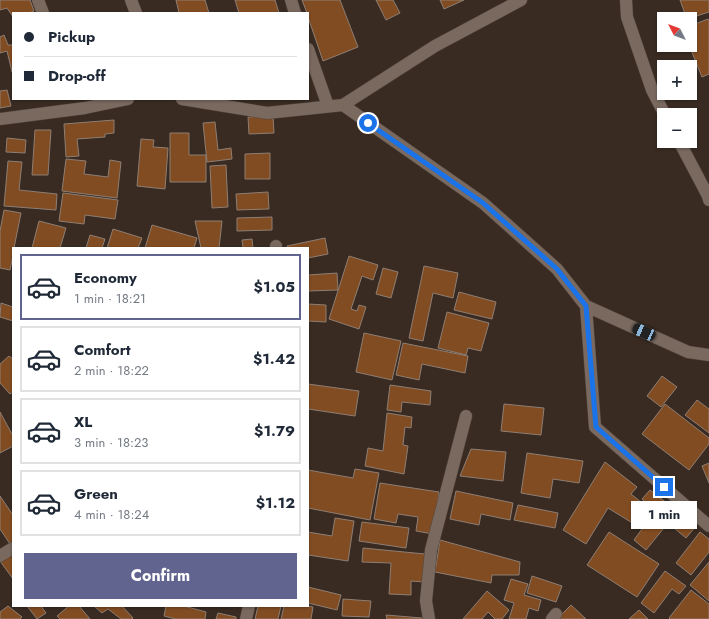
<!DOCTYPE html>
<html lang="en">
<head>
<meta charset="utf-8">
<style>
	:root { --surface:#fff; --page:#f6f6f7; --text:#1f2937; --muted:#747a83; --line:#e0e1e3; --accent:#61648e }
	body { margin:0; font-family:Jost,sans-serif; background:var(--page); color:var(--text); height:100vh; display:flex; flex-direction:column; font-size:15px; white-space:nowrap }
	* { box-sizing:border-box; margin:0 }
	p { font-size:13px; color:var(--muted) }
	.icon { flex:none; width:22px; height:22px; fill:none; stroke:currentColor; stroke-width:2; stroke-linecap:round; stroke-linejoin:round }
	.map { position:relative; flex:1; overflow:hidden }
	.sheet { position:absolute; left:12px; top:247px; width:297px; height:360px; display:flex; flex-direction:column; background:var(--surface); border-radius:0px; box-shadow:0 1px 3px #0004 }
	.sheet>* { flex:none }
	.top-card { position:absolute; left:12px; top:12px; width:297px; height:88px; border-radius:0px; box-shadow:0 1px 3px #0004; display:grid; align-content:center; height:88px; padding:0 12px; background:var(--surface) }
	.needle { width:26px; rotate:312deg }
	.fabs { position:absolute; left:657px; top:12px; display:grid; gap:8px }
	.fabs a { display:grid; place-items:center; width:40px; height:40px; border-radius:0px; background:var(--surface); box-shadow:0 1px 3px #0004; font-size:20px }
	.end { position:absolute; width:18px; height:18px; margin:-9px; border:5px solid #1a73e8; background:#fff; box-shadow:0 0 0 2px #fff }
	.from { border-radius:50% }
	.bubble { position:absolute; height:28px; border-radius:0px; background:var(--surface); box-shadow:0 1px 3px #0004; font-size:13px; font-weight:700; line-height:28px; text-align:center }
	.car { position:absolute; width:12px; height:24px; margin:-12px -6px; border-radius:5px; box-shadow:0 0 3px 1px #0007; background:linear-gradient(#222 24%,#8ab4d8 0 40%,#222 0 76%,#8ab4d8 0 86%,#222 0) }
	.top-card b { display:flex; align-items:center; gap:14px; height:38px; font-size:15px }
	.top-card b+b { border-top:1px solid var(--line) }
	.top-card i { width:10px; height:10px; background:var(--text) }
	ul { padding:7px 0 0; list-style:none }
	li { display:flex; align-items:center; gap:12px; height:66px; margin:0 8px 6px; padding:0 4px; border:2px solid var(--line); border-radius:0px }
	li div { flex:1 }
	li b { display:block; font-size:15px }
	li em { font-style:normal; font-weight:700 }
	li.current { border-color:var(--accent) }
	li>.icon { width:36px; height:36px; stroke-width:1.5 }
	.button { display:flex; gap:8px; margin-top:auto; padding:8px 12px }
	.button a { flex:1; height:46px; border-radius:0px; background:var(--accent); color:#fff; font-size:16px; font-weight:700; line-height:46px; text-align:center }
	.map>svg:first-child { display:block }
	.building { fill:#814c22; stroke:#8e7e73 }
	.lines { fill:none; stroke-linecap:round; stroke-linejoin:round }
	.minor-casing { stroke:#52463f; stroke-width:13 }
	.minor { stroke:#79695f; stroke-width:12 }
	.route { stroke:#1a73e8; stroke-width:5 }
</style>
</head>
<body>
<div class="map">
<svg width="709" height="619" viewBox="0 0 709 619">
	<rect width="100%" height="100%" fill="#392b22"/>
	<path class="building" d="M0,0H30L34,11L29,13H13V17L7,8L0,10Z
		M176,0H205L209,13H179Z
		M235,0H275L279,13H239Z
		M302,0H340L358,47L323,61L308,17V13H307Z
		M376,0H393L400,13L386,20Z
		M440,0H464L444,9Z
		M680,0H709V12L687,19Z
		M708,19L709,21V74L702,77L689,45H690V26Z
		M4,35L8,45H13V71L12,72L7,51L0,53V37Z
		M7,90L11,106L0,108V91Z
		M273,116L274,133L249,134L248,117Z
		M114,120V133L105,134V137L77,139L79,156L66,157L64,124Z
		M215,122L218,150L231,148L232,159L207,162L203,123Z
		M35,130H51L48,175H32Z
		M170,133H189V155H206V182H170Z
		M7,138L26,140L25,153L6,152Z
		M141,139L154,140L153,147L168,148L165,189L137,186Z
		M270,153V179H245V154Z
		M66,159L86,161L84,174L108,177L110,160L121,162L117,198L62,191Z
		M8,161L22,162L19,190L57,194L56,210L4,206Z
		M226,165L228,207L212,208L210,166Z
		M268,192L269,209L237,210L236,194Z
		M63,193L118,200L115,219L85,215L84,224L59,221Z
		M4,210L21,213L14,248H13V256L10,270L0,268V231Z
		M272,217V230L237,231V218Z
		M39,221L66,228L60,248H32Z
		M195,221H222L219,248H201Z
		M152,225L197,238L194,248H145Z
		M113,229L142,238L138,248H107Z
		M90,235L105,239L102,248H86Z
		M325,238L328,254L308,258V248H288L287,246Z
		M252,239L253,248H243L242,240Z
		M349,256L378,265L373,280L362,276L351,309L357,311L359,305L366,307L359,329L329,319Z
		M424,266L458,273L453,298L433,293L423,341L409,338Z
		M383,268L398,272L391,298L376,294Z
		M337,273L338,290L308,291V275Z
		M459,292L496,302L492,319L454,310Z
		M1,303L13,307V321L0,317Z
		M308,304L326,305V322L308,321Z
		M447,312L489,323L481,351L468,348L466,355L438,348Z
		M364,333L401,341L392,380L356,372Z
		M403,343L468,356L465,373L422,364L419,380L396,375Z
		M9,356L13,359V392L10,394L0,383V364Z
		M662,376L677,387L661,407L647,396Z
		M308,384L359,391L355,416L308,409Z
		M390,385L431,391L430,405L402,402L401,412L387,410Z
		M697,400L709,409V433L685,415Z
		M504,404L544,408L541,435L501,431Z
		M665,404L709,438V444L689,470L642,434Z
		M0,412L13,436V446L0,453Z
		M387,413L412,417L411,428L405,427L403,445L408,446L404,474L365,466L368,448L383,451Z
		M471,449L506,452L503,481L460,476Z
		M527,453L583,461L579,483L553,479L550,498L521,493Z
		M605,462L637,487L631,494L652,511L639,527L608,508L586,544L563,530Z
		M709,463V483L702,466Z
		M355,469L379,473L370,520L308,508V470L353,478Z
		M380,483L439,492L433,534L416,531L418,517L398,514L396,523L374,519Z
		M650,490L696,526L686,538L668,523L646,550L634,540L656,510L642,499Z
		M456,491L513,503L510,520L481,514L479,525L450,519Z
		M0,496L13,515V542L10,544L0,529Z
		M518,505L558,513L555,528L514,520Z
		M335,518L354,521L348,561L308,555V532L332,536Z
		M362,522L409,528L406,548L359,541Z
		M609,532L659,564L637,597L587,565Z
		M700,532L709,539V552L691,575L676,563Z
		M440,540L520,562L519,575H492L491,583L435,572Z
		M363,548L425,554L424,582L411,581V595L389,594L391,563L362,562Z
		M13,552V579L0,561Z
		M709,562V601L690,585Z
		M665,571L686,586L679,594L672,589L654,613L641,603Z
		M532,576L562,586L556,602L527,593Z
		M511,579L528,584L524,595L541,600L538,611L529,608L526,619H509L514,603L504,600Z
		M308,587L341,595L337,610L308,603Z
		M691,590L709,604V619H670L669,618Z
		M487,591L509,610L502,619H495L488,612L482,619H463Z
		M343,599L371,601L369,617L342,616Z
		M571,605L586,619H557Z
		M8,606L22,617L20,619H0V612Z
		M27,606H41L46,613L37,619Z
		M69,606H79L90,619H60L57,616Z
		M94,606H122L133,618L132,619H121L108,609L102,613Z
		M166,606H184L206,612L205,619H176L164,616Z
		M258,606H281L278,619H255Z
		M284,606H308L313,607L311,619H281Z
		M639,610L648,619H629Z
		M218,613L236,617V619H216Z
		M386,615L422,618V619H387Z"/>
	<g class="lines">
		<defs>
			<path id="minor" d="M38,0L43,13
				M131,0L136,13
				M291,0L295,13
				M626,0L627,17L652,90L665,115
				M308,49L328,106
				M182,99L267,113L343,105L435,46L521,0
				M343,105L483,203L557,269L586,306L688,352L709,355
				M0,119L85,108L128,99
				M679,141L708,196L709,200
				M276,246V248
				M586,306L595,427L709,526
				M0,556L13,548
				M246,619L249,606
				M429,619L426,601L431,550L466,416
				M552,619L556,614"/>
		</defs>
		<use href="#minor" class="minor-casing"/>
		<use href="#minor" class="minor"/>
	</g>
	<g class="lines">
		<path class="route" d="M368,123L483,203L557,269L586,306L596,427L664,487"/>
	</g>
</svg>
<div class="fabs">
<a><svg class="needle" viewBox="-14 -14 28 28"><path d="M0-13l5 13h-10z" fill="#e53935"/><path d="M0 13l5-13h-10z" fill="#747a83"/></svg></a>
<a>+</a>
<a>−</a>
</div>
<i class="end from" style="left:368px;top:123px"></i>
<i class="end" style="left:664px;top:487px"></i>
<div class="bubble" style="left:631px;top:501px;width:66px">1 min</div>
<i class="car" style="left:644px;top:332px;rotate:294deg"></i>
<div class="top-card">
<b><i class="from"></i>Pickup</b>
<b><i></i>Drop-off</b>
</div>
<section class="sheet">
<ul>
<li class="current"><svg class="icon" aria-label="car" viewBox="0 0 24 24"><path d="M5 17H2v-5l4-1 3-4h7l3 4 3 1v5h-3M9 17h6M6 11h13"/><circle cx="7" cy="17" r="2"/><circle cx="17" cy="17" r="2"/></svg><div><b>Economy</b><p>1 min · 18:21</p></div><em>$1.05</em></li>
<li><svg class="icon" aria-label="car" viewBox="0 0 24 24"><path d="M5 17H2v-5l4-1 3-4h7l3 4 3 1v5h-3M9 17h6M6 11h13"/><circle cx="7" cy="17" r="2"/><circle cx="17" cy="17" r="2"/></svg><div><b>Comfort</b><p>2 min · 18:22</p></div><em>$1.42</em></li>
<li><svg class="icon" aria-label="car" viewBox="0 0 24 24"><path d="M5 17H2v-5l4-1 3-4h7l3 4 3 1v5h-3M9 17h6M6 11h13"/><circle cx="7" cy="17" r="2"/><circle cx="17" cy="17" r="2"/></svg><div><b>XL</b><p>3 min · 18:23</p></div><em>$1.79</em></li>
<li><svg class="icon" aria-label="car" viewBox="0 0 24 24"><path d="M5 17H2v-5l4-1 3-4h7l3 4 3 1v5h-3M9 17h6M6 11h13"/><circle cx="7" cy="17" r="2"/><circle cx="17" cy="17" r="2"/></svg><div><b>Green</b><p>4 min · 18:24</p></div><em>$1.12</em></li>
</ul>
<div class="button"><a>Confirm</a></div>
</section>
</div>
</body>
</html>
